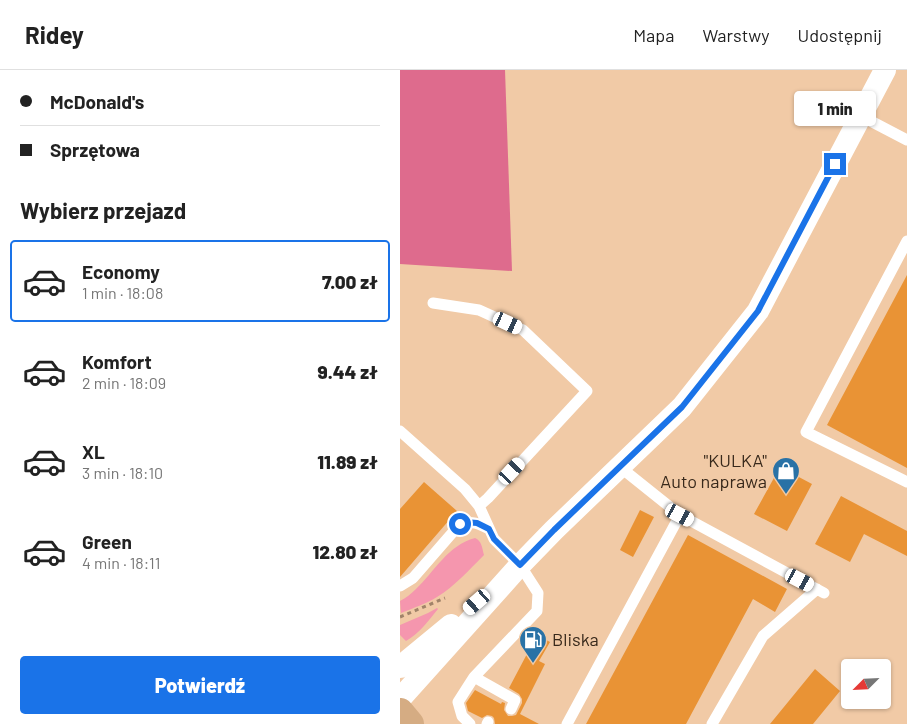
<!DOCTYPE html>
<html lang="pl">
<head>
<meta charset="utf-8">
<style>
	:root { --surface:#fff; --page:#f6f6f6; --text:#222; --muted:#767676; --line:#e0e0e0; --accent:#1a73e8 }
	body { margin:0; font-family:Barlow,sans-serif; background:var(--page); color:var(--text); height:100vh; display:flex; flex-direction:column; font-size:19px; white-space:nowrap }
	* { box-sizing:border-box; margin:0 }
	p { font-size:16px; color:var(--muted) }
	.icon { flex:none; width:28px; height:28px; fill:none; stroke:currentColor; stroke-width:2; stroke-linecap:round; stroke-linejoin:round }
	.map { position:relative; flex:1; overflow:hidden }
	.drawer { display:flex; flex-direction:column; background:var(--surface); width:400px }
	.drawer>* { flex:none }
	.guide { display:grid; align-content:center; height:110px; padding:0 20px; background:var(--surface) }
	.needle { width:32px; rotate:246deg }
	.buttons { position:absolute; left:441px; top:589px; display:grid; gap:10px }
	.buttons a { display:grid; place-items:center; width:50px; height:50px; border-radius:5px; background:var(--surface); box-shadow:0 1px 4px #0004; font-size:25px }
	.end { position:absolute; width:22px; height:22px; margin:-11px; border:6px solid #1a73e8; background:#fff; box-shadow:0 0 0 2px #fff }
	.from { border-radius:50% }
	.bubble { position:absolute; height:35px; border-radius:5px; background:var(--surface); box-shadow:0 1px 4px #0004; font-size:16px; font-weight:800; line-height:35px; text-align:center }
	.car { position:absolute; width:15px; height:30px; margin:-15px -8px; border-radius:6px; box-shadow:0 0 4px 1px #0007; background:linear-gradient(#fff 24%,#345 0 40%,#fff 0 76%,#345 0 86%,#fff 0) }
	.guide b { display:flex; align-items:center; gap:18px; height:48px; font-size:19px }
	.guide b+b { border-top:1px solid var(--line) }
	.guide i { width:12px; height:12px; background:var(--text) }
	ul { padding:0; list-style:none }
	li { display:flex; align-items:center; gap:15px; height:82px; margin:0 10px 8px; padding:0 10px; border:2px solid transparent; border-radius:5px }
	li div { flex:1 }
	li b { display:block; font-size:19px }
	li em { font-style:normal; font-weight:800 }
	li.selected { border-color:var(--accent) }
	li>.icon { width:45px; height:45px; stroke-width:1.5 }
	h2 { padding:0 20px; font-size:22px; line-height:60px }
	.button { display:flex; gap:10px; margin-top:auto; padding:10px 20px }
	.button a { flex:1; height:58px; border-radius:5px; background:var(--accent); color:#fff; font-size:20px; font-weight:800; line-height:58px; text-align:center }
	header { display:flex; align-items:center; gap:30px; box-sizing:border-box; height:70px; padding:0 25px; background:var(--surface); border-bottom:1px solid var(--line) }
	header strong { font-size:24px }
	nav { display:flex; gap:28px; margin-inline-start:auto; font-size:18px }
	main { display:flex; flex:1; min-height:0 }
	.map>svg:first-child { display:block }
	.green { fill:#f596ae }
	.forest { fill:#de6b8d }
	.building { fill:#e99335 }
	.lines { fill:none; stroke-linecap:round; stroke-linejoin:round }
	.path { stroke:#a1846a; stroke-width:3; stroke-dasharray:4 4; stroke-linecap:butt }
	.service { stroke:#fff; stroke-width:11 }
	.minor { stroke:#fff; stroke-width:22 }
	.primary { stroke:#d5ac83; stroke-width:28 }
	.route { stroke:#1a73e8; stroke-width:6 }
	.labels { text-anchor:middle; stroke-width:5; stroke-linejoin:round; paint-order:stroke }
	.poi-label { font-size:18px; fill:#38291b; stroke:#f1caa6; text-anchor:end }
</style>
</head>
<body>
<header>
<strong>Ridey</strong>
<nav><a>Mapa</a><a>Warstwy</a><a>Udostępnij</a></nav>
</header>
<main>
<section class="drawer">
<div class="guide">
<b><i class="from"></i>McDonald's</b>
<b><i></i>Sprzętowa</b>
</div>
<h2>Wybierz przejazd</h2>
<ul>
<li class="selected"><svg class="icon" aria-label="car" viewBox="0 0 24 24"><path d="M5 17H2v-5l4-1 3-4h7l3 4 3 1v5h-3M9 17h6M6 11h13"/><circle cx="7" cy="17" r="2"/><circle cx="17" cy="17" r="2"/></svg><div><b>Economy</b><p>1 min · 18:08</p></div><em>7.00 zł</em></li>
<li><svg class="icon" aria-label="car" viewBox="0 0 24 24"><path d="M5 17H2v-5l4-1 3-4h7l3 4 3 1v5h-3M9 17h6M6 11h13"/><circle cx="7" cy="17" r="2"/><circle cx="17" cy="17" r="2"/></svg><div><b>Komfort</b><p>2 min · 18:09</p></div><em>9.44 zł</em></li>
<li><svg class="icon" aria-label="car" viewBox="0 0 24 24"><path d="M5 17H2v-5l4-1 3-4h7l3 4 3 1v5h-3M9 17h6M6 11h13"/><circle cx="7" cy="17" r="2"/><circle cx="17" cy="17" r="2"/></svg><div><b>XL</b><p>3 min · 18:10</p></div><em>11.89 zł</em></li>
<li><svg class="icon" aria-label="car" viewBox="0 0 24 24"><path d="M5 17H2v-5l4-1 3-4h7l3 4 3 1v5h-3M9 17h6M6 11h13"/><circle cx="7" cy="17" r="2"/><circle cx="17" cy="17" r="2"/></svg><div><b>Green</b><p>4 min · 18:11</p></div><em>12.80 zł</em></li>
</ul>
<div class="button"><a>Potwierdź</a></div>
</section>
<div class="map">
<svg width="507" height="654" viewBox="0 0 507 654">
	<rect width="100%" height="100%" fill="#f1caa6"/>
	<path class="green" d="M75,468C82,471 82,478 84,485C69,500 55,516 37,527C26,534 13,538 1,543L0,531C6,528 11,524 16,519C35,501 48,475 75,468Z
		M37,538L38,539C28,551 20,563 6,571L0,565V555L28,543Z"/>
	<path class="forest" d="M0,0H105L112,201L0,194Z"/>
	<path class="building" d="M507,205V398L427,355Z
		M380,397L412,414L387,461L354,444Z
		M24,412L57,441L0,507V439Z
		M441,426L507,461V486L464,464L450,492L415,474Z
		M240,440L254,447L233,487L220,480Z
		M288,465L387,519L375,542L353,529L286,654H186Z
		M137,565L150,572L139,591L145,594L120,644L139,654H95L94,648L92,646L87,645L82,648L68,641L66,633L75,620L101,634L102,632L105,633L104,640L108,646H112L116,645L122,633V629L119,624L109,618Z
		M415,599L440,621L413,654H370Z"/>
	<g class="lines">
		<path class="path" d="M0,547L45,528"/>
		<path class="service" d="M461,46L507,70
			M507,171L406,362L507,412
			M33,233L79,240L123,260L187,321L88,428L79,436L94,469L120,495L138,523L137,541L74,607L58,632L62,646L70,654
			M0,361L65,419L79,436
			M220,397L280,445L424,523
			M0,516L13,508L60,454C71,450 80,454 89,459
			M74,607L115,630L111,639
			M87,654L88,652
			M167,654L280,445
			M312,654L363,566L417,519"/>
		<path class="minor" d="M0,597L51,555
			M0,629L120,495L154,460L282,337L358,241L485,0"/>
		<path class="primary" d="M0,642L10,654"/>
	</g>
	<g class="lines">
		<path class="route" d="M60,454L65,452L77,453L89,459L94,469L120,495L154,460L282,337L358,241L435,94"/>
	</g>
	<defs>
		<symbol id="shop-pin" viewBox="-11 -11 22 30"><path d="M0 17L-7.5 6A9.5 9.5 0 1 1 7.5 6Z" fill="#2972a6" stroke="#f1caa6"/><path d="M-5-2.5h2.3a2.7 3.5 0 0 1 5.4 0H5L5.5 6h-11ZM-1.5-2.5h3a1.5 2.3 0 0 0-3 0Z" fill="#fff"/></symbol>
		<symbol id="fuel-pin" viewBox="-11 -11 22 30"><path d="M0 17L-7.5 6A9.5 9.5 0 1 1 7.5 6Z" fill="#2972a6" stroke="#f1caa6"/><path d="M-5.5-6h7V0h2V4h1.3V-2.5L3-4.5l.8-.8L6-3V5H2.5V1h-1V6h-7ZM-4.2-4.7v3.2H.2V-4.7Z" fill="#fff"/></symbol>
	</defs>
	<g fill-rule="evenodd">
		<use href="#shop-pin" x="370" y="385" width="32" height="43"/>
		<use href="#fuel-pin" x="117" y="554" width="32" height="43"/>
	</g>
	<g class="labels">
		<g class="poi-label">
			<text x="367" y="397">"KULKA"<tspan x="367" dy="21">Auto naprawa</tspan></text>
			<text x="152" y="576" text-anchor="start">Bliska</text>
		</g>
	</g>
</svg>
<div class="buttons">
<a><svg class="needle" viewBox="-14 -14 28 28"><path d="M0-13l5 13h-10z" fill="#e53935"/><path d="M0 13l5-13h-10z" fill="#767676"/></svg></a>
</div>
<i class="end from" style="left:60px;top:454px"></i>
<i class="end" style="left:435px;top:94px"></i>
<div class="bubble" style="left:394px;top:21px;width:82px">1 min</div>
<i class="car" style="left:108px;top:253px;rotate:115deg"></i>
<i class="car" style="left:112px;top:401px;rotate:43deg"></i>
<i class="car" style="left:280px;top:445px;rotate:118deg"></i>
<i class="car" style="left:400px;top:510px;rotate:118deg"></i>
<i class="car" style="left:77px;top:532px;rotate:229deg"></i>
</div>
</main>
</body>
</html>
